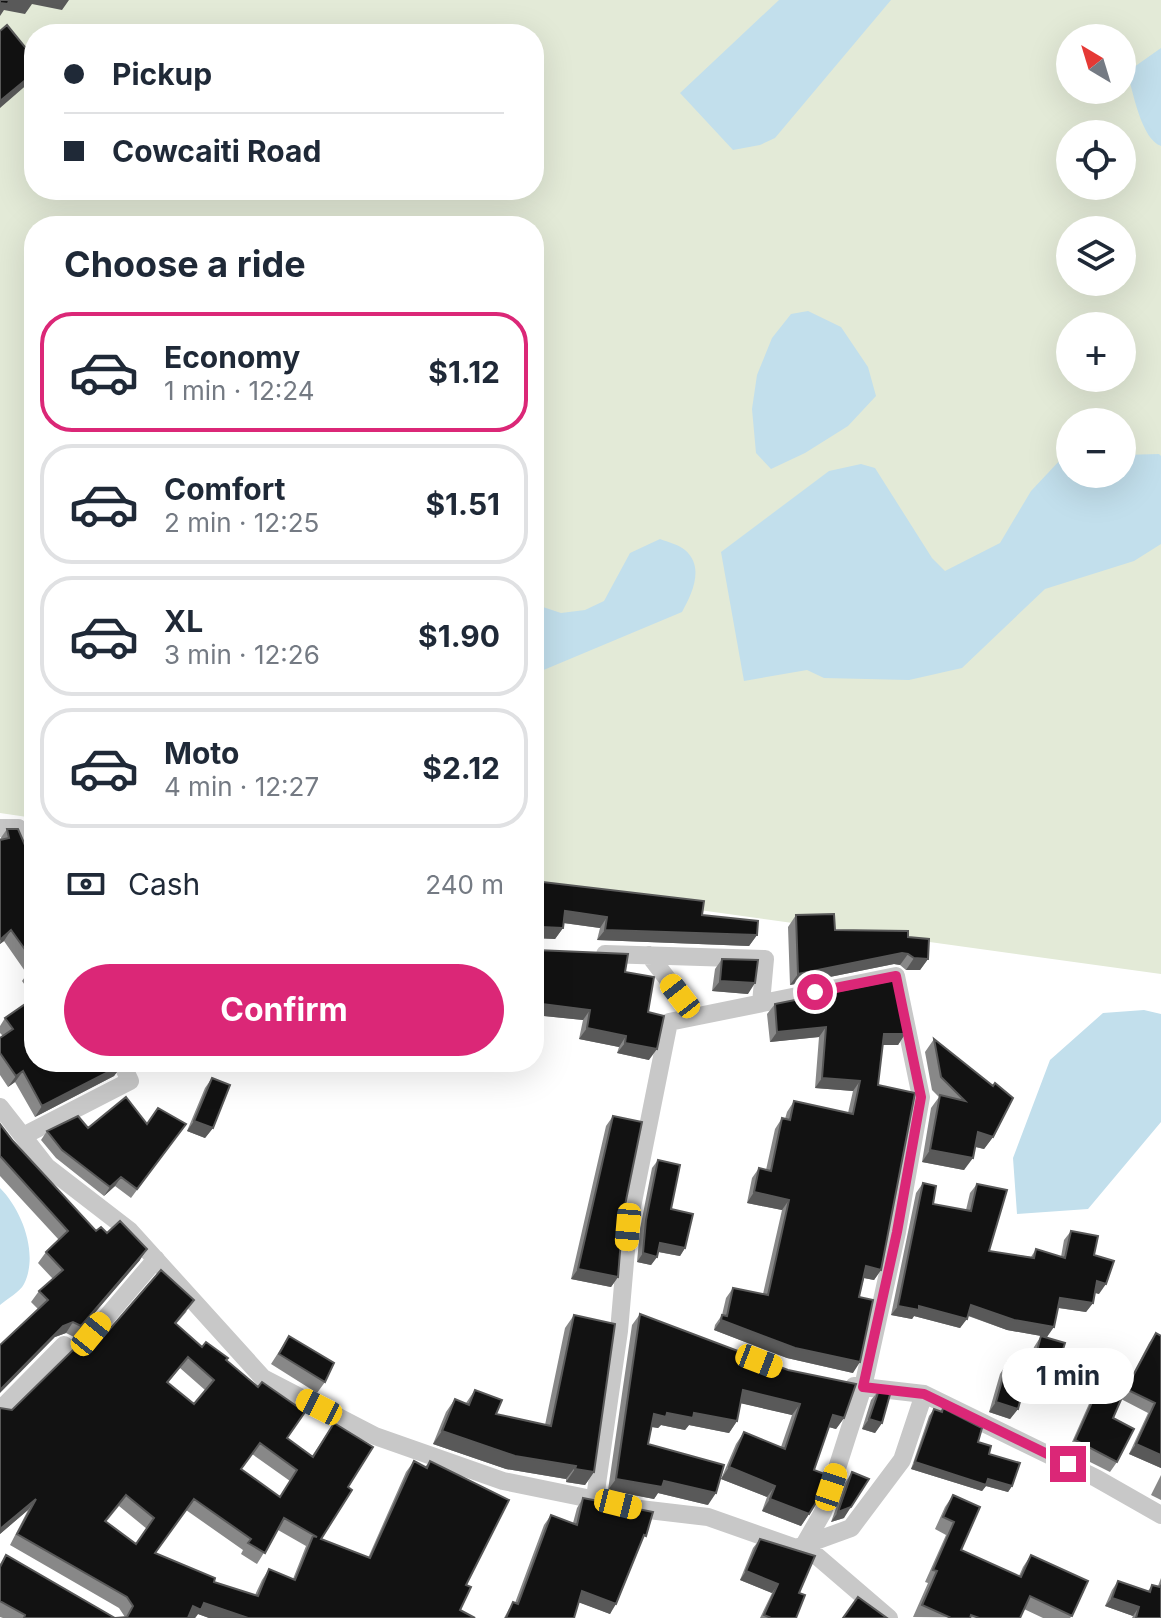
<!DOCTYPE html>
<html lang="en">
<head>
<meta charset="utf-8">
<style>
	:root { --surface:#fff; --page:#f6f6f7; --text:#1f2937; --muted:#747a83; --line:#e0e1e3; --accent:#db2777 }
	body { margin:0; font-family:Inter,sans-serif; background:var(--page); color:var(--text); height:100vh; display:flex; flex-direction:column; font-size:30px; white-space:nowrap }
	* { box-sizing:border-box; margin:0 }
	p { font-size:26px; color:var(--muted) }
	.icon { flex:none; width:44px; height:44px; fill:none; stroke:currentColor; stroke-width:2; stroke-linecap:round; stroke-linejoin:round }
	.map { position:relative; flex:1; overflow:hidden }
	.drawer { position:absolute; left:24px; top:216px; width:520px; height:856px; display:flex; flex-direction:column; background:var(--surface); border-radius:32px; box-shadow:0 8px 32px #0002 }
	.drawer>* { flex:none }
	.guide { position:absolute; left:24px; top:24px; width:520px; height:176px; border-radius:32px; box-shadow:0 8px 32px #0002; display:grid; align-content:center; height:176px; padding:0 40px; background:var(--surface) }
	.needle { width:52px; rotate:322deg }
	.controls { position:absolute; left:1056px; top:24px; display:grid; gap:16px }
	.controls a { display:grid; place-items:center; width:80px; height:80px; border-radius:50%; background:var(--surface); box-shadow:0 8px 32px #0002; font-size:40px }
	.end { position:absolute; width:36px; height:36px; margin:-18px; border:10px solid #db2777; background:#fff; box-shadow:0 0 0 4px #fff }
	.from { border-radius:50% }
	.bubble { position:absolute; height:56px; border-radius:28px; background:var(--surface); box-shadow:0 8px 32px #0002; font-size:26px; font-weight:700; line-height:56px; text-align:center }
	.car { position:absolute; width:24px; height:48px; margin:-24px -12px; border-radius:10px; box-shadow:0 0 6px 2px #0007; background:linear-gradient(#f5c518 24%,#345 0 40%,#f5c518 0 76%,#345 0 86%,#f5c518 0) }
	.guide b { display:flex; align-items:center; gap:28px; height:76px; font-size:30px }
	.guide b+b { border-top:2px solid var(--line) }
	.guide i { width:20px; height:20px; background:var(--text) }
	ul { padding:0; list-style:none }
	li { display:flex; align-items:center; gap:24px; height:120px; margin:0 16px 12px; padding:0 24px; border:4px solid var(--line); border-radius:32px }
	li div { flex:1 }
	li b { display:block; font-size:30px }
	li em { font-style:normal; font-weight:700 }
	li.selected { border-color:var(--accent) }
	li>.icon { width:72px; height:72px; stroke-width:1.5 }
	h2 { padding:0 40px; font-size:36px; line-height:96px }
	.pay { display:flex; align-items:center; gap:20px; height:88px; padding:0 40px; font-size:30px }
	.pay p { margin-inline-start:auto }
	.cta { display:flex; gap:16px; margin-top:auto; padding:16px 40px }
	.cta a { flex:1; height:92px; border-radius:48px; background:var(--accent); color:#fff; font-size:32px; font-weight:700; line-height:92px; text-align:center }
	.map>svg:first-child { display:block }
	.green { fill:#e3ead7; fill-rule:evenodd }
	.water { fill:#c2dfec }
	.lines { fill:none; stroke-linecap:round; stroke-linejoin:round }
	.street { stroke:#c8c8c8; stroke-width:18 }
	.wall { fill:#888; fill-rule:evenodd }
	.shaded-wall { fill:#595959 }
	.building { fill:#121212; stroke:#595959; stroke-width:2; fill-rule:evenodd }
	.route { stroke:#db2777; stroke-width:10 }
</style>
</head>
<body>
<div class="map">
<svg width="1161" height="1618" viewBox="0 0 1161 1618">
	<rect width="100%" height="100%" fill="#fff"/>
	<path class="green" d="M0,0H1161V974L534,887V226H34V818L0,813ZM34,34H534V190H34ZM1070,38H1122V90H1070ZM1070,134H1122V186H1070ZM1070,230H1122V282H1070ZM1070,326H1122V378H1070ZM1070,422H1122V474H1070Z"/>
	<path class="water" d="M779,0H891L775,138L760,145L733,150L680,93Z
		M1161,48V146C1141,139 1133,91 1127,72Z
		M808,311L841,327L868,367L876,396L848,426L805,453L771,469L756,453L752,409L757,375L772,338L791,314Z
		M1159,454L1161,456V544L1134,561L1045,589L962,668L909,680L824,678L807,670L744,681L721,552L829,471L861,464L875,468L932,558L945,571L1000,543L1031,491L1063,457H1070V474H1122V455Z
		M660,539C668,542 679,545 685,550C705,567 692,594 682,612L534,674V604L561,613L585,610L604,601L630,553Z
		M1144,1010L1161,1014V1122L1088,1209L1017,1214L1013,1158L1050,1060L1103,1013Z
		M0,1188C22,1210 39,1254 24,1284C20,1292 7,1299 0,1305Z"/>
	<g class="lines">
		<path class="street" d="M0,828H18L34,864
			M605,954L765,959L761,1003
			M649,955L696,1016
			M0,1107L47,1167L130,1231L263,1378L375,1436L503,1481L640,1509L708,1517L796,1548L851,1528L902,1460L924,1394
			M23,1136L130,1081L121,1062
			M854,1386L924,1394L1096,1478L1161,1515
			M0,1410L64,1345L75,1354L156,1259
			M595,1498L619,1331L628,1227L669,1022L896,976L921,1097L897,1232L863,1387L823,1512L804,1545L889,1618"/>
	</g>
	<path class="wall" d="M7,829L34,860V998L22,981L27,974L4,941L0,944V839Z
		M534,881L702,915L757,935L749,946L597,940L600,928L563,923V928L555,939L534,938Z
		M796,915L835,930L908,937L928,959L920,970H906L900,965L894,964L790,985L788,927Z
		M534,946L536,950L625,972L648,1012L649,1060L617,1053L619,1047L579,1039L583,1020L534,1015Z
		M722,959L748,994L712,991L715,969Z
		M775,1004L905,1034L898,1045H882L878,1085L881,1270L874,1280L864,1278L859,1297L853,1373L787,1358L714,1330L715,1325L722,1315L726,1298L733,1288L763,1294L782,1210L747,1203L752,1178L759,1168L766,1170L775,1129L782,1118L785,1119L787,1112L794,1101L848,1113L853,1091L815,1088L819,1037L770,1042L767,1014Z
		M5,1018L122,1065L114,1076L35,1117L15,1082L8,1087L0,1075V1038L3,1036L0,1033V1026Z
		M934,1039L993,1137L984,1149L975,1147L964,1170L922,1162L931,1108L939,1097L932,1090L925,1052Z
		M212,1078L213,1128L205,1138L187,1131L205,1088Z
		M613,1116L618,1277L611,1287L571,1279L606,1126Z
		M0,1124L13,1141L96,1231L107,1233L140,1260L74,1337L66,1333L55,1337L38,1309L31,1302L39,1291L53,1279L38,1263L46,1252L59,1240L0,1176Z
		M147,1124H186L131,1198L115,1186L104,1196L56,1158L41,1140L47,1131Z
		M658,1160L671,1209L685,1248L680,1256L658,1252L657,1257L651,1265L637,1262L640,1229L652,1168Z
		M923,1183L933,1204L966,1210L970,1193L977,1184L989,1251L1031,1257L1036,1249L1061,1257L1064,1240L1071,1231L1094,1255L1099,1294L1095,1293L1093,1303L1086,1312L1058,1308L1047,1337L1007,1330L968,1316L960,1328L914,1316L912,1319L891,1315L916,1193Z
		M187,1311L176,1324L202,1347L226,1361L287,1438L312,1456L334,1423L348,1487L321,1539L368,1558L406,1472L414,1461L425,1467L430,1461L466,1585L460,1610L475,1618H209L198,1614L195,1618H3L0,1617V1564L6,1555L115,1618L125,1617L119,1608L10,1545L28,1510L0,1534V1408L12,1410L81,1355ZM180,1368L205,1390L194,1404L168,1383ZM252,1454L290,1481L280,1497L241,1470ZM119,1506L147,1529L136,1544L106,1522ZM186,1510L243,1550L241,1554L257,1564L278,1530L306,1546L293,1579L269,1569L262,1580L255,1595L214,1582L155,1553Z
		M640,1314L844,1418L836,1429L829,1427L814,1470L809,1514L801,1526L762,1511L767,1497L721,1479L736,1444L744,1432L781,1447L792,1415L741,1403L737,1421L729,1433L689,1425L685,1430L661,1425L658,1428L652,1427L648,1444L708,1505L658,1493L654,1499L608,1490L632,1325Z
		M574,1315L594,1472L585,1485L566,1482V1479L506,1469L433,1444L446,1412L455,1399L466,1403L475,1390L496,1414L545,1425L565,1328Z
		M1156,1333L1161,1336V1468L1129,1454L1148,1413L1121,1399L1113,1418L1117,1462L1110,1472L1068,1451L1100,1379L1107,1369L1130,1379L1149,1343Z
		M289,1336L325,1382L317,1393L271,1364Z
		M1041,1336L1058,1365L1051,1375L1027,1368L1034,1347Z
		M1007,1363L1018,1409L1010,1419L989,1412L1000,1374Z
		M879,1390L882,1423L875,1433L862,1429L871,1400Z
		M943,1408L989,1454L1012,1486L1008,1492L986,1486L982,1491L911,1469L929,1416L934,1409L941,1411Z
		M852,1472L844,1518L831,1522L845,1483Z
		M1161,1475V1500L1151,1495Z
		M953,1495L961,1550L1019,1576L1023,1567L1031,1555L1072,1616L1070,1618H1043L1024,1609L1020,1618L913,1617L928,1583L925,1582L946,1535L935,1529L945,1507Z
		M583,1498L640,1545L610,1614L579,1602L574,1618H504L513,1602L515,1603L544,1525L551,1515L573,1523L577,1508Z
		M760,1539L799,1593L796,1618H760L772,1593L740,1580L753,1548Z
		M1161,1578V1618H1132L1133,1616L1105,1606L1112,1590L1118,1581L1148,1591L1152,1585L1158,1586Z"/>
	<path class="shaded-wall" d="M8,0H69L62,10L32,4L25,14L4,10L0,16V3Z
		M34,73V77L30,82L0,108V101Z
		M565,911L607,917L600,928L557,922Z
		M541,927L563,928L555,939L534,938V931Z
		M11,930L4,941L0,944L1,939Z
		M605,930L757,935L749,946L597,940Z
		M902,953L908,954L900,965L894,964L790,985L798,974Z
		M914,958L928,959L920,970H906Z
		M720,981L755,983L748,994L712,991Z
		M534,1003L590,1010L583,1020L534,1015Z
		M826,1027L819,1037L770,1042L777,1032Z
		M587,1028L626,1036L619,1047L579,1039Z
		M884,1034H905L898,1045H876Z
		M625,1043L657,1049L649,1060L617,1053Z
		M122,1065L114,1076L35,1117L42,1106Z
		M23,1071L15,1082L8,1087L16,1076Z
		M822,1078L860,1081L853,1091L815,1088Z
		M194,1121L213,1128L205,1138L187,1131Z
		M978,1132L993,1137L984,1149L969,1145Z
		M930,1150L973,1158L964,1170L922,1162Z
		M121,1177L115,1186L104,1196L110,1187Z
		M754,1192L789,1200L782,1210L747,1203Z
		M660,1243L685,1248L680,1256L654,1251Z
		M147,1249L140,1260L74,1337L81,1326Z
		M643,1253L657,1257L651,1265L637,1262Z
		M866,1266L881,1270L874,1280L859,1277Z
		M578,1269L618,1277L611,1287L571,1279Z
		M1097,1281L1106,1284L1099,1294L1090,1291Z
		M1060,1298L1093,1303L1086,1312L1053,1307Z
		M971,1305L1054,1327L1047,1337L1007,1330L964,1314Z
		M898,1306H919L967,1319L960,1328L914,1316L912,1319L891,1315Z
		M721,1320L860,1362L853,1373L787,1358L714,1330Z
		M73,1322L66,1333L55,1337L0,1393V1390L63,1326Z
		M1035,1358L1058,1365L1051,1375L1027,1368Z
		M743,1390L800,1404L792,1415L735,1402Z
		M996,1402L1018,1409L1010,1419L989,1412Z
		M667,1413H694L737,1421L729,1433L689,1425L685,1430L661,1425L658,1428L646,1426L654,1414Z
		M833,1415L844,1418L836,1429L825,1426Z
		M869,1419L882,1423L875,1433L862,1429Z
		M442,1431L576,1466L566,1479L506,1469L433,1444Z
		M1136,1444L1161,1455V1468L1129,1454Z
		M915,1462L988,1479L1012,1486L1008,1492L986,1486L982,1491L911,1469Z
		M729,1467L775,1486L767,1497L721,1479Z
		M575,1469L594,1472L585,1485L566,1482Z
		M616,1479L664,1481L716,1493L708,1505L658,1493L654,1499L608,1490Z
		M36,1499L28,1510L0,1534V1529Z
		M770,1499L809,1514L801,1526L762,1511Z
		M851,1507L844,1518L831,1522L838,1512Z
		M746,1571L778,1584L772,1593L740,1580Z
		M582,1591L616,1604L610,1614L575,1601Z
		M1112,1598L1139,1607L1133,1616L1105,1606Z
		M204,1603L249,1618H209L198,1614L195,1618H187L193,1606Z"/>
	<path class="building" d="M0,0H9L8,4L0,3Z
		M7,25L34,58V73L0,101V31Z
		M7,829H18L31,859L34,860V962L11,930L1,939L0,938V840L9,838Z
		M534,881L704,901L702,915L758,921L757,935L605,930L607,917L565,911L563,928L541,927L534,931Z
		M834,914L835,930L908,931V937L929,939L928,959L914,958L908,954L902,953L798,974L796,915Z
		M534,946L536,950L628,954L625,972L654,977L648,1012L664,1016L657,1049L625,1043L626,1036L587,1028L590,1010L534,1003Z
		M722,959L758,960L755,983L720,981Z
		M894,980L905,1034H884L878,1085L915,1093L881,1270L866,1266L859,1297L873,1300L860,1362L795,1348L721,1320L722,1315L727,1316L733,1288L768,1295L789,1200L754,1192L759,1168L771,1171L782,1118L790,1120L794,1101L853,1114L860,1081L822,1078L826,1027L777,1032L775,1004Z
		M34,998V1062H121L122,1065L42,1106L23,1071L16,1076L0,1053V1038L13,1029L5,1018Z
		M934,1039L993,1086L995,1083L1013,1098L993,1137L978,1132L973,1158L930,1150L940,1095L965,1101L941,1077Z
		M212,1078L230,1085L213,1128L194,1121Z
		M126,1097L147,1124L158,1108L186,1124L137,1189L121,1177L110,1187L62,1150L47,1131L78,1116L88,1128Z
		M613,1116L642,1122L623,1215L618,1277L578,1269Z
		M0,1124L13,1141L96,1231L101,1227L107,1233L120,1221L147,1249L81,1326L73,1322L63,1326L0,1390V1345L48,1300L39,1291L63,1270L46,1252L68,1231L0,1156Z
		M658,1160L680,1165L671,1209L693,1214L685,1248L660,1243L657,1257L643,1253L646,1220Z
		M923,1183L936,1186L933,1204L971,1211L977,1184L1007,1190L989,1251L1034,1258L1036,1249L1065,1258L1071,1231L1098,1236L1094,1255L1114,1261L1106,1284L1097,1281L1093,1303L1060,1298L1054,1327L1014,1320L971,1305L967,1319L919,1306V1310L898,1306Z
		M161,1270L194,1300L175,1323L202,1347L206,1342L228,1358L226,1360L258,1387L262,1382L305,1412L287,1438L313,1457L334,1423L373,1447L348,1487L352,1490L321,1539L370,1558L414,1461L427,1468L430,1461L509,1500L466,1585L471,1587L460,1610L475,1618H248L204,1603L201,1610L193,1606L188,1618H24L25,1615L0,1601V1567L6,1555L115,1618L127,1617L133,1606L127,1597L17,1534L36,1499L0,1529V1408L12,1410L73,1350L81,1355L91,1351ZM188,1357L214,1380L194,1404L167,1382ZM260,1443L297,1470L280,1497L241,1469ZM126,1495L154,1518L136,1544L105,1521ZM194,1499L251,1539L248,1543L265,1553L284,1518L317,1537L313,1536L295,1580L269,1569L258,1596L214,1582L215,1578L155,1553Z
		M640,1314L788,1370L856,1384L844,1418L833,1415L814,1470L827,1475L820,1496L809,1514L770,1499L775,1486L729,1467L744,1432L785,1449L800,1404L743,1390L737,1421L694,1413L693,1418L667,1413L666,1417L654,1414L648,1444L724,1465L716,1493L664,1481L662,1487L616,1479Z
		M574,1315L615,1324L594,1472L575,1469L576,1466L515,1456L442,1431L455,1399L469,1405L475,1390L502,1400L496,1414L551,1426Z
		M1156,1333L1161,1336V1455L1136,1444L1155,1403L1126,1389Z
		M289,1336L334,1363L325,1382L279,1354Z
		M1041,1336L1065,1343L1058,1365L1035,1358Z
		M1007,1363L1029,1369L1018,1409L996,1402Z
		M1107,1369L1130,1379L1113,1418L1134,1429L1117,1462L1075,1440Z
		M879,1390L891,1391L882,1423L869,1419Z
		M943,1408L982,1428L978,1442L991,1446L989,1454L1020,1463L1012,1486L988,1479L986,1485L915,1462L934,1409L942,1412Z
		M852,1472L869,1479L851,1507L838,1512Z
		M953,1495L980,1507L961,1550L1021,1577L1031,1555L1088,1581L1072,1616L1030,1596L1020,1618H979L971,1615L970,1618H951L922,1605L937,1571L933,1570L954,1522L943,1517Z
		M583,1498L653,1512L646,1536L644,1535L616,1604L582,1591L574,1618H506L513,1602L518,1604L551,1515L577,1525Z
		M760,1539L815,1556L799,1593L805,1595L796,1618H771L764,1615L778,1584L746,1571Z
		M1118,1581L1150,1592L1152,1585L1160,1587L1161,1585V1618H1136L1139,1607L1112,1598Z
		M858,1597L887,1618H843Z"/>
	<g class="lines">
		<path class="route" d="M815,992L896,976L921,1097L897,1232L863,1387L924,1394L1068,1464"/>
	</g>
</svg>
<div class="controls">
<a><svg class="needle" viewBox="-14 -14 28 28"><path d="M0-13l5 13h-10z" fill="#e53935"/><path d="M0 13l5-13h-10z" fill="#747a83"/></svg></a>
<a><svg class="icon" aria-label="locate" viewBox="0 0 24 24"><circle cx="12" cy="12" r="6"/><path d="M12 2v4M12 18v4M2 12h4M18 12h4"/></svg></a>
<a><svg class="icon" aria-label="layers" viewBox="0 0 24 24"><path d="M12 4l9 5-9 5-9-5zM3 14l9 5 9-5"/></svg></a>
<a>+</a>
<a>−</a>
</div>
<i class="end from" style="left:815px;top:992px"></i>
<i class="end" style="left:1068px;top:1464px"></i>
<div class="bubble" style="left:1002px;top:1348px;width:132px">1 min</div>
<i class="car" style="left:680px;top:996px;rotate:322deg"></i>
<i class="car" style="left:628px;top:1227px;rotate:185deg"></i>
<i class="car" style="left:91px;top:1334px;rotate:39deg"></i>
<i class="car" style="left:759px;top:1361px;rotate:111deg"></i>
<i class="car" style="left:319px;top:1407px;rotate:297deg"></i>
<i class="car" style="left:831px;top:1487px;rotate:18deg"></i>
<i class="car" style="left:618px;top:1504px;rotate:104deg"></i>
<div class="guide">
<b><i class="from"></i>Pickup</b>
<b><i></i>Cowcaiti Road</b>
</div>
<section class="drawer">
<h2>Choose a ride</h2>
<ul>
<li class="selected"><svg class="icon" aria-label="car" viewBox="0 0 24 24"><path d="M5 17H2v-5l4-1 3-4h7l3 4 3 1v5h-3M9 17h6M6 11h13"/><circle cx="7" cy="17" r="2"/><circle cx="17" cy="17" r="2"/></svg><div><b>Economy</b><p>1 min · 12:24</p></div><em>$1.12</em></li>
<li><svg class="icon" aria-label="car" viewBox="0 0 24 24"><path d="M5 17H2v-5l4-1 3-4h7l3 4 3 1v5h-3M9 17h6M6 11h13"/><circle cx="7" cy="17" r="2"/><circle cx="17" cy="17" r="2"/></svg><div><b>Comfort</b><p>2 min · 12:25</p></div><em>$1.51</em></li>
<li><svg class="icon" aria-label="car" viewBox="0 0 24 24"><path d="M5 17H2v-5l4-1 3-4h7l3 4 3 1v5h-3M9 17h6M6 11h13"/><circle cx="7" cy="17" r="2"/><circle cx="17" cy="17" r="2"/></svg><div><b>XL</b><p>3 min · 12:26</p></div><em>$1.90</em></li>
<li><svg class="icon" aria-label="car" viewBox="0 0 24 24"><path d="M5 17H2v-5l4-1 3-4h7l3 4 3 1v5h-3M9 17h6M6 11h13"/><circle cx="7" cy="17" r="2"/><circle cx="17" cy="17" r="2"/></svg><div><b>Moto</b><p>4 min · 12:27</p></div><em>$2.12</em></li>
</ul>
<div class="pay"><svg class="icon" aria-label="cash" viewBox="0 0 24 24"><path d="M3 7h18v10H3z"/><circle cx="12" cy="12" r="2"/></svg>Cash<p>240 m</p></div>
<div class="cta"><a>Confirm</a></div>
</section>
</div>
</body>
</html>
